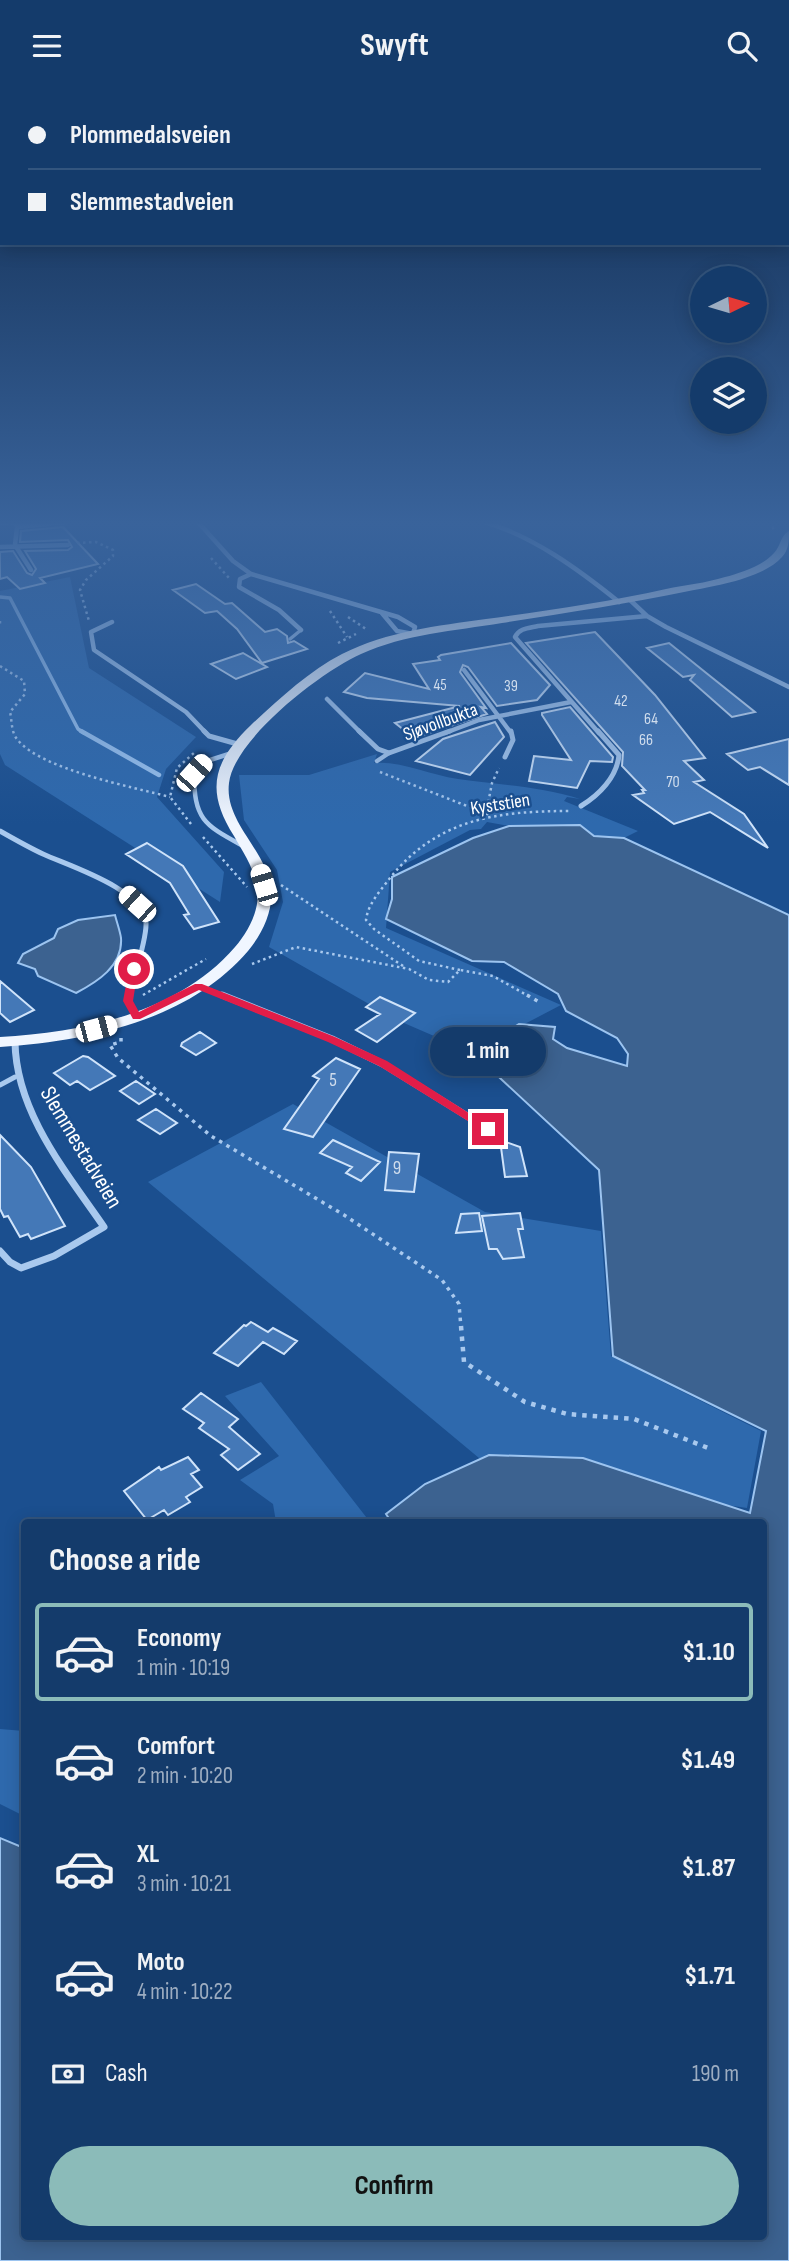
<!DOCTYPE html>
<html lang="en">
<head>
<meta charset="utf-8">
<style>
	:root { --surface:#143b6b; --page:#214673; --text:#f1f3f6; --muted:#9dadc1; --line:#33557e; --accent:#8bbbb9 }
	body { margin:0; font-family:"Sofia Sans Condensed",sans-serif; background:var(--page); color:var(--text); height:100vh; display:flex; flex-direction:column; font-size:26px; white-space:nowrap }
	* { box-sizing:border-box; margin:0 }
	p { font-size:23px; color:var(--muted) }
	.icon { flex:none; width:38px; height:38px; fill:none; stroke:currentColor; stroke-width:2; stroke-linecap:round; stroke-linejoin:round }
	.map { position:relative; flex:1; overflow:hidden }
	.details { position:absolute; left:21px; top:1428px; width:746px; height:721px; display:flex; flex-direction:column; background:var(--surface); border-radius:7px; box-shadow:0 4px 18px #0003,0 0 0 2px var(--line) }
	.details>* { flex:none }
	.banner { position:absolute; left:0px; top:0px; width:789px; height:154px; box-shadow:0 4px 18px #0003,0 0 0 2px var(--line); display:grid; align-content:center; height:154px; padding:0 28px; background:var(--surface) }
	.needle { width:46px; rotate:85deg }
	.controls { position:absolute; left:690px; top:175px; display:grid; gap:14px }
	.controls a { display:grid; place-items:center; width:77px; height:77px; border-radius:50%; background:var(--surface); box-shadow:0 4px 18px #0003,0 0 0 2px var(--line); font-size:35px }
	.end { position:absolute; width:32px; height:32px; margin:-16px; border:9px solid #e11d48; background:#fff; box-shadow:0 0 0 4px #fff }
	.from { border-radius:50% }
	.bubble { position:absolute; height:49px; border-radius:24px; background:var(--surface); box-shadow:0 4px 18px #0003,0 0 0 2px var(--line); font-size:23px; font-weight:700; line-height:49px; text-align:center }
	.car { position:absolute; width:21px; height:42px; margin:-21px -10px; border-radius:9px; box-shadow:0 0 5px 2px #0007; background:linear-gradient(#fff 24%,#345 0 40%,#fff 0 76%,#345 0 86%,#fff 0) }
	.banner b { display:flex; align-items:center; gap:24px; height:66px; font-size:26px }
	.banner b+b { border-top:2px solid var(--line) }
	.banner i { width:18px; height:18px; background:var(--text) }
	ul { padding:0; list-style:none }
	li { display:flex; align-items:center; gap:21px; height:98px; margin:0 14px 10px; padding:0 14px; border:4px solid transparent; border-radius:7px }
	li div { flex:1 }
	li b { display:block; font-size:26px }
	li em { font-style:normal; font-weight:700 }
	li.on { border-color:var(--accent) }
	li>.icon { width:63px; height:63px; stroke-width:1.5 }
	h2 { padding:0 28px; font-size:32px; line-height:84px }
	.pay { display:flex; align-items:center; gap:18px; height:77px; padding:0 28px; font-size:26px }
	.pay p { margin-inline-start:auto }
	.cta { display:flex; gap:14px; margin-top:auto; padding:14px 28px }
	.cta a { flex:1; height:80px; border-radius:42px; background:var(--accent); color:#111; font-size:28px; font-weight:700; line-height:80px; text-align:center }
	header { display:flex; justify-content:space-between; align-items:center; height:91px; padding:0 28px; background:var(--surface); font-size:32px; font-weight:700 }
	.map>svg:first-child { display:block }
	.green { fill:#2e69ad }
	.water { fill:#3c6290; stroke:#9cc4f0; stroke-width:2 }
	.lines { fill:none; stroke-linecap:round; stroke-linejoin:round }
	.stream-far1 { stroke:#9cc4f0; stroke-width:3.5 }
	.stream { stroke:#9cc4f0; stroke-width:4.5 }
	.building { fill:#4478b7; stroke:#cfe3fa; stroke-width:2 }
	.path-far2 { stroke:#a9c9ee; stroke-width:2.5; stroke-dasharray:2.5 3.5; stroke-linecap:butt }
	.path-far1 { stroke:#a9c9ee; stroke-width:3.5; stroke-dasharray:3.5 5; stroke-linecap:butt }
	.path { stroke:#a9c9ee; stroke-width:4.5; stroke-dasharray:4.5 6; stroke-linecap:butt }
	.service-far2 { stroke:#a9c9ee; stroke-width:3.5 }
	.service-far1 { stroke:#a9c9ee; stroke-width:4.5 }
	.service { stroke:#a9c9ee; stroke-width:5 }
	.minor-far2 { stroke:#a9c9ee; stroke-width:4.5 }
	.minor-far1 { stroke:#a9c9ee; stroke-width:5 }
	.minor { stroke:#a9c9ee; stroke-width:7 }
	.primary { fill:#f0f6ff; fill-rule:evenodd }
	.route { fill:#e11d48 }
	.labels { text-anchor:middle; stroke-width:5; stroke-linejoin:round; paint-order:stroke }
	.far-number-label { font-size:16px; fill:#d0dded }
	.far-street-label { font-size:19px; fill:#fff; stroke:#1b4f8f }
	.number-label { font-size:19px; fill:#d0dded }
	.street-label { font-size:23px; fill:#fff; stroke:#1b4f8f }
</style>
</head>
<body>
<header><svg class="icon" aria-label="menu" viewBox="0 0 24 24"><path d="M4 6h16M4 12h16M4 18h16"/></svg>Swyft<svg class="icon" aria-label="search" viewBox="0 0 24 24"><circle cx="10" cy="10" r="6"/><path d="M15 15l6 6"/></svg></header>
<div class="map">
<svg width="789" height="2170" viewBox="0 0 789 2170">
	<rect width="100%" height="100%" fill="#1b4f8f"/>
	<path class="green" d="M70,486L89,577L196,646L166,678L157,706L224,781L220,811L5,674L0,663V500Z
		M377,663L374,672C403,670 429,684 458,688C499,694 540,695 580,708L567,706L564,710L638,740L624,747L594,745L579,734L509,735L487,731L481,738L470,739L390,781L386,837L561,914L471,961L397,929L269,856L283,811L277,779L244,729L239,684H309Z
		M293,1013L485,1121L601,1140L611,1265L761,1340L747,1417L511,1383L503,1387L148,1091Z
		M261,1291L370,1431H276L273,1413L240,1389L279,1365L225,1305Z
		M0,1638L24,1640V1725L0,1713Z"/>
	<path class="water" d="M580,734L594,745L624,747L789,824V2170H0V1747L24,1757V2146H763V1432H392L386,1423L425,1393L489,1364L583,1367L750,1422L766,1340L613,1265L599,1079L473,962L519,933L555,936L553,948L567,957L627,975L628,963L617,947L566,920L558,903L504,871L472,870L386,828L392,808V786L473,747L509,735Z
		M115,824C117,832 120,840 121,847C123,875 97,891 76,902L38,885L35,878L18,872L23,863L54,847L58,838L78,829Z"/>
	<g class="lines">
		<path class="stream-far1" d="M0,506L10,507L78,638L84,642"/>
		<path class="stream" d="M81,640L159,684"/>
	</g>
	<path class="building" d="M63,436L98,473L40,487L45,492L20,498L7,486L0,488V461L13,460L27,482L32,484L36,478L25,460L68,459L72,456L68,449L20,451L21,440Z
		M196,493L225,513L232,512L265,541L277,538L287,545L288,552L294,550L307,558L262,572L237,538L217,520L205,522L173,499Z
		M595,541L655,604L705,667L684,670L704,689L694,691L744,723L768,757L710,721L674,733L633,704L644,702L642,699H645L622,675L623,661L526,552Z
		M511,552L550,594L537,609L497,615L468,576L463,574L460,581L486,617L481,616L487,623L414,647L395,632L460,615L367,607L344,601L365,582L429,598L413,573L440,569L438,566L441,564Z
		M669,552L705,581L755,621L732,626L690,589L694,584L683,586L647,557Z
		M243,562L267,576L236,588L211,573Z
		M570,616L613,666L612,671L590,670L577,697L529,690L534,665L571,669L542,624V622Z
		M495,631L504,646L470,684L416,670L443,648Z
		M789,648V694L760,676L748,679L727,663Z
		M147,752L183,775L219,831L194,838L184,824L189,823L170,792L126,763Z
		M0,890L34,919L10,931L0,922Z
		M380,906L415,922L377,951L356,939L380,923L366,916Z
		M200,941L216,952L196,964L181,955L182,952Z
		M83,965L88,966L115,985L90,999L77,990L70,994L54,982Z
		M336,967L360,978L313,1046L284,1038L319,988L313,985Z
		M136,990L155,1003L139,1013L120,1000Z
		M156,1018L177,1032L160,1043L138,1029Z
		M0,1044L31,1076L65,1135L31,1148L28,1143L20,1146L8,1125L4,1126L0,1118Z
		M333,1049L380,1071L361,1090L346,1082L352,1076L320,1062Z
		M500,1049L520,1056L527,1085L505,1086Z
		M389,1061L419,1063L414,1101L385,1099Z
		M479,1122L482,1140L456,1142L461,1123Z
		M520,1122L523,1138H518L524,1166L503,1168L497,1158H489L482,1125Z
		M251,1231L268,1241L273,1237L297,1250L284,1263L263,1251L238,1275L214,1262L244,1234L246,1235Z
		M201,1302L238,1328L229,1336L260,1363L238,1379L221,1364L229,1358L199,1337L204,1332L183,1318Z
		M188,1366L199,1379L191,1383L202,1396L186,1406L190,1411L168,1424L164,1419L147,1429L124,1400L159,1376L161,1379Z"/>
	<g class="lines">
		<path class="path-far2" d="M771,430L774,441
			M77,452L96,451L113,459V465L86,489L80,499L89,530
			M211,467L229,487
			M330,520L347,546
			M348,526L366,538
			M0,530V536
			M338,552L356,543
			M0,575L24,590L25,603L10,621C12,629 11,641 17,648C39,678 133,696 170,706
			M380,681L490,724
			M486,723L492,692L499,677
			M191,733L170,706L177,677L194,662
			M203,746L247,796
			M281,794L406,877
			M252,873L296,856L409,878L429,889L448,891L460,879L493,885L530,906
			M460,879L419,870L374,838L366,829C368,813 380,800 390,787C438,727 498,720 571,720
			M143,904L206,868"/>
		<path class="path-far1" d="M527,904L541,912
			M121,947V951L110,954L118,967L211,1045L344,1124L442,1189L459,1213L461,1237"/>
		<path class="path" d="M461,1235L464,1271L525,1311L567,1323L634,1328L708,1357"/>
		<path class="service-far2" d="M290,548L301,539"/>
		<path class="service-far1" d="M232,662L204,671L194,682C194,730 205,734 245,756
			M377,670L389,662"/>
		<path class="service" d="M0,994L15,986"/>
		<path class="minor-far2" d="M14,430L17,436L15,454L31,479
			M197,430L233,470L251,483L381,521
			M482,430C533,445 578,478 619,511
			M0,432L14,431
			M17,436L76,430
			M0,456L68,454
			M251,483L240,488L239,496L279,519L301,539
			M630,509L647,525L666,536L789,596
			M381,521L398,526L415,536L413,543L397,540Z
			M112,531L91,541L94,559L186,621L206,642
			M464,579L511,642
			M327,608L361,642
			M445,642L479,629L571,611
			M599,642L515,546C519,537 529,537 538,535L647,525"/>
		<path class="minor-far1" d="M204,640L209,645L241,654
			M359,640L378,658L389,662L450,640
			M505,666L513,649L511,640
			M581,715C599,704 617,686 619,664L598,640
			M0,740C14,748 28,756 43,763C69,775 144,798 146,832C147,849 133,888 129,906
			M199,895L226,906"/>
		<path class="minor" d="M129,904L128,910L137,926
			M222,904L332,948L383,973L488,1038
			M0,1160L10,1171L21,1177L54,1165L104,1136C66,1081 16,1021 15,951"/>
		<path class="primary" d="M789,440C789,449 789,459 782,466C764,487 715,495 689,500C627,513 564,522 502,532C454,540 405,543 361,563C322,580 234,648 229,692C224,732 268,760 271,799C273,821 262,843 248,860C188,930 88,950 0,956V946C84,941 178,922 235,856C249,840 261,817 257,795C254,777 243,761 234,745C205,699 213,671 251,634C279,608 309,580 342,563C388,540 437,535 486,528C546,520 607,511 666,498C685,494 706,492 725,486C740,482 764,474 774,462C781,455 780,445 789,440Z"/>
	</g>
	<linearGradient id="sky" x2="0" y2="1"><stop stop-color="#0f2b4f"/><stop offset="0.59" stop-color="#39639b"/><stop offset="1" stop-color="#39639b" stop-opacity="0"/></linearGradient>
	<rect width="789" height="733" fill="url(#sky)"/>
	<path class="route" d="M134,875L138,878L133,910L139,921L195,893H202L335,946L387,970L494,1038L484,1040L379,975L328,951L199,899L140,928H133L123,910L129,878Z"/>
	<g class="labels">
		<g class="far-number-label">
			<text x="440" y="599">45</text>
			<text x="511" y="600">39</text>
			<text x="621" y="615">42</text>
			<text x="651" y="633">64</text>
			<text x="646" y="654">66</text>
			<text x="673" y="696">70</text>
		</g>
		<g class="far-street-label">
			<text transform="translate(440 630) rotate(-20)" y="7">Sjøvollbukta</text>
			<text transform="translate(500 712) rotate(-9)" y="7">Kyststien</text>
		</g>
		<g class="number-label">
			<text x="333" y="995">5</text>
			<text x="397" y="1083">9</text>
		</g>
		<g class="street-label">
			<text transform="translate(82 1056) rotate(59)" y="8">Slemmestadveien</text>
		</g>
	</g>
</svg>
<div class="controls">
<a><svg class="needle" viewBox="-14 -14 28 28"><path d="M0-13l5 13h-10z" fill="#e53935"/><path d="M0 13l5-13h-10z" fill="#9dadc1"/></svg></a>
<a><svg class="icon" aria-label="layers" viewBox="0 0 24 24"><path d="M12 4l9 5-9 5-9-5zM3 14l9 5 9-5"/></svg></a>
</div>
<i class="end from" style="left:134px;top:878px"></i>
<i class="end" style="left:488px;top:1038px"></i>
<div class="bubble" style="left:430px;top:936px;width:116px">1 min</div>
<i class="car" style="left:194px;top:682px;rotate:42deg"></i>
<i class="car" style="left:264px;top:794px;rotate:343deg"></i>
<i class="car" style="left:137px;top:813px;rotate:312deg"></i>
<i class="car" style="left:96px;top:938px;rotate:75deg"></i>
<div class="banner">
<b><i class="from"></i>Plommedalsveien</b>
<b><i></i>Slemmestadveien</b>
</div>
<section class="details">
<h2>Choose a ride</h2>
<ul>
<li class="on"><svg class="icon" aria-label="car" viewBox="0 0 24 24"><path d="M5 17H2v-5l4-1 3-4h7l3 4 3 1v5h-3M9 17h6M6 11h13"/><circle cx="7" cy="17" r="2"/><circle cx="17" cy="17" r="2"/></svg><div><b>Economy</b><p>1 min · 10:19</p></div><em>$1.10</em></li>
<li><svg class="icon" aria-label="car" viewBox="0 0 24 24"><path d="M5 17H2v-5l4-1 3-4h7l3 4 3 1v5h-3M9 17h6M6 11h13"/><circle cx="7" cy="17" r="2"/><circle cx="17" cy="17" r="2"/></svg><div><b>Comfort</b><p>2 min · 10:20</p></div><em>$1.49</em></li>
<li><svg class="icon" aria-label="car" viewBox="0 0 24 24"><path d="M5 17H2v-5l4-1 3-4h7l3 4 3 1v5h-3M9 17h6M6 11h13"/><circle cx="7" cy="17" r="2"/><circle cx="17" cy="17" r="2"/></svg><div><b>XL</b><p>3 min · 10:21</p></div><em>$1.87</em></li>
<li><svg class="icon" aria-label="car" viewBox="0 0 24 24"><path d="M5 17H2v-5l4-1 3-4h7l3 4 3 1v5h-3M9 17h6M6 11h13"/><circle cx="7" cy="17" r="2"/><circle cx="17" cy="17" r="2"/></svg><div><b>Moto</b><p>4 min · 10:22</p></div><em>$1.71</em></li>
</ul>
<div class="pay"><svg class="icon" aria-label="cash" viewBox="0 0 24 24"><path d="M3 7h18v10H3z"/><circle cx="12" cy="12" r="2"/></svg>Cash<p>190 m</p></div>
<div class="cta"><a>Confirm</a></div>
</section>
</div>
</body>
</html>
